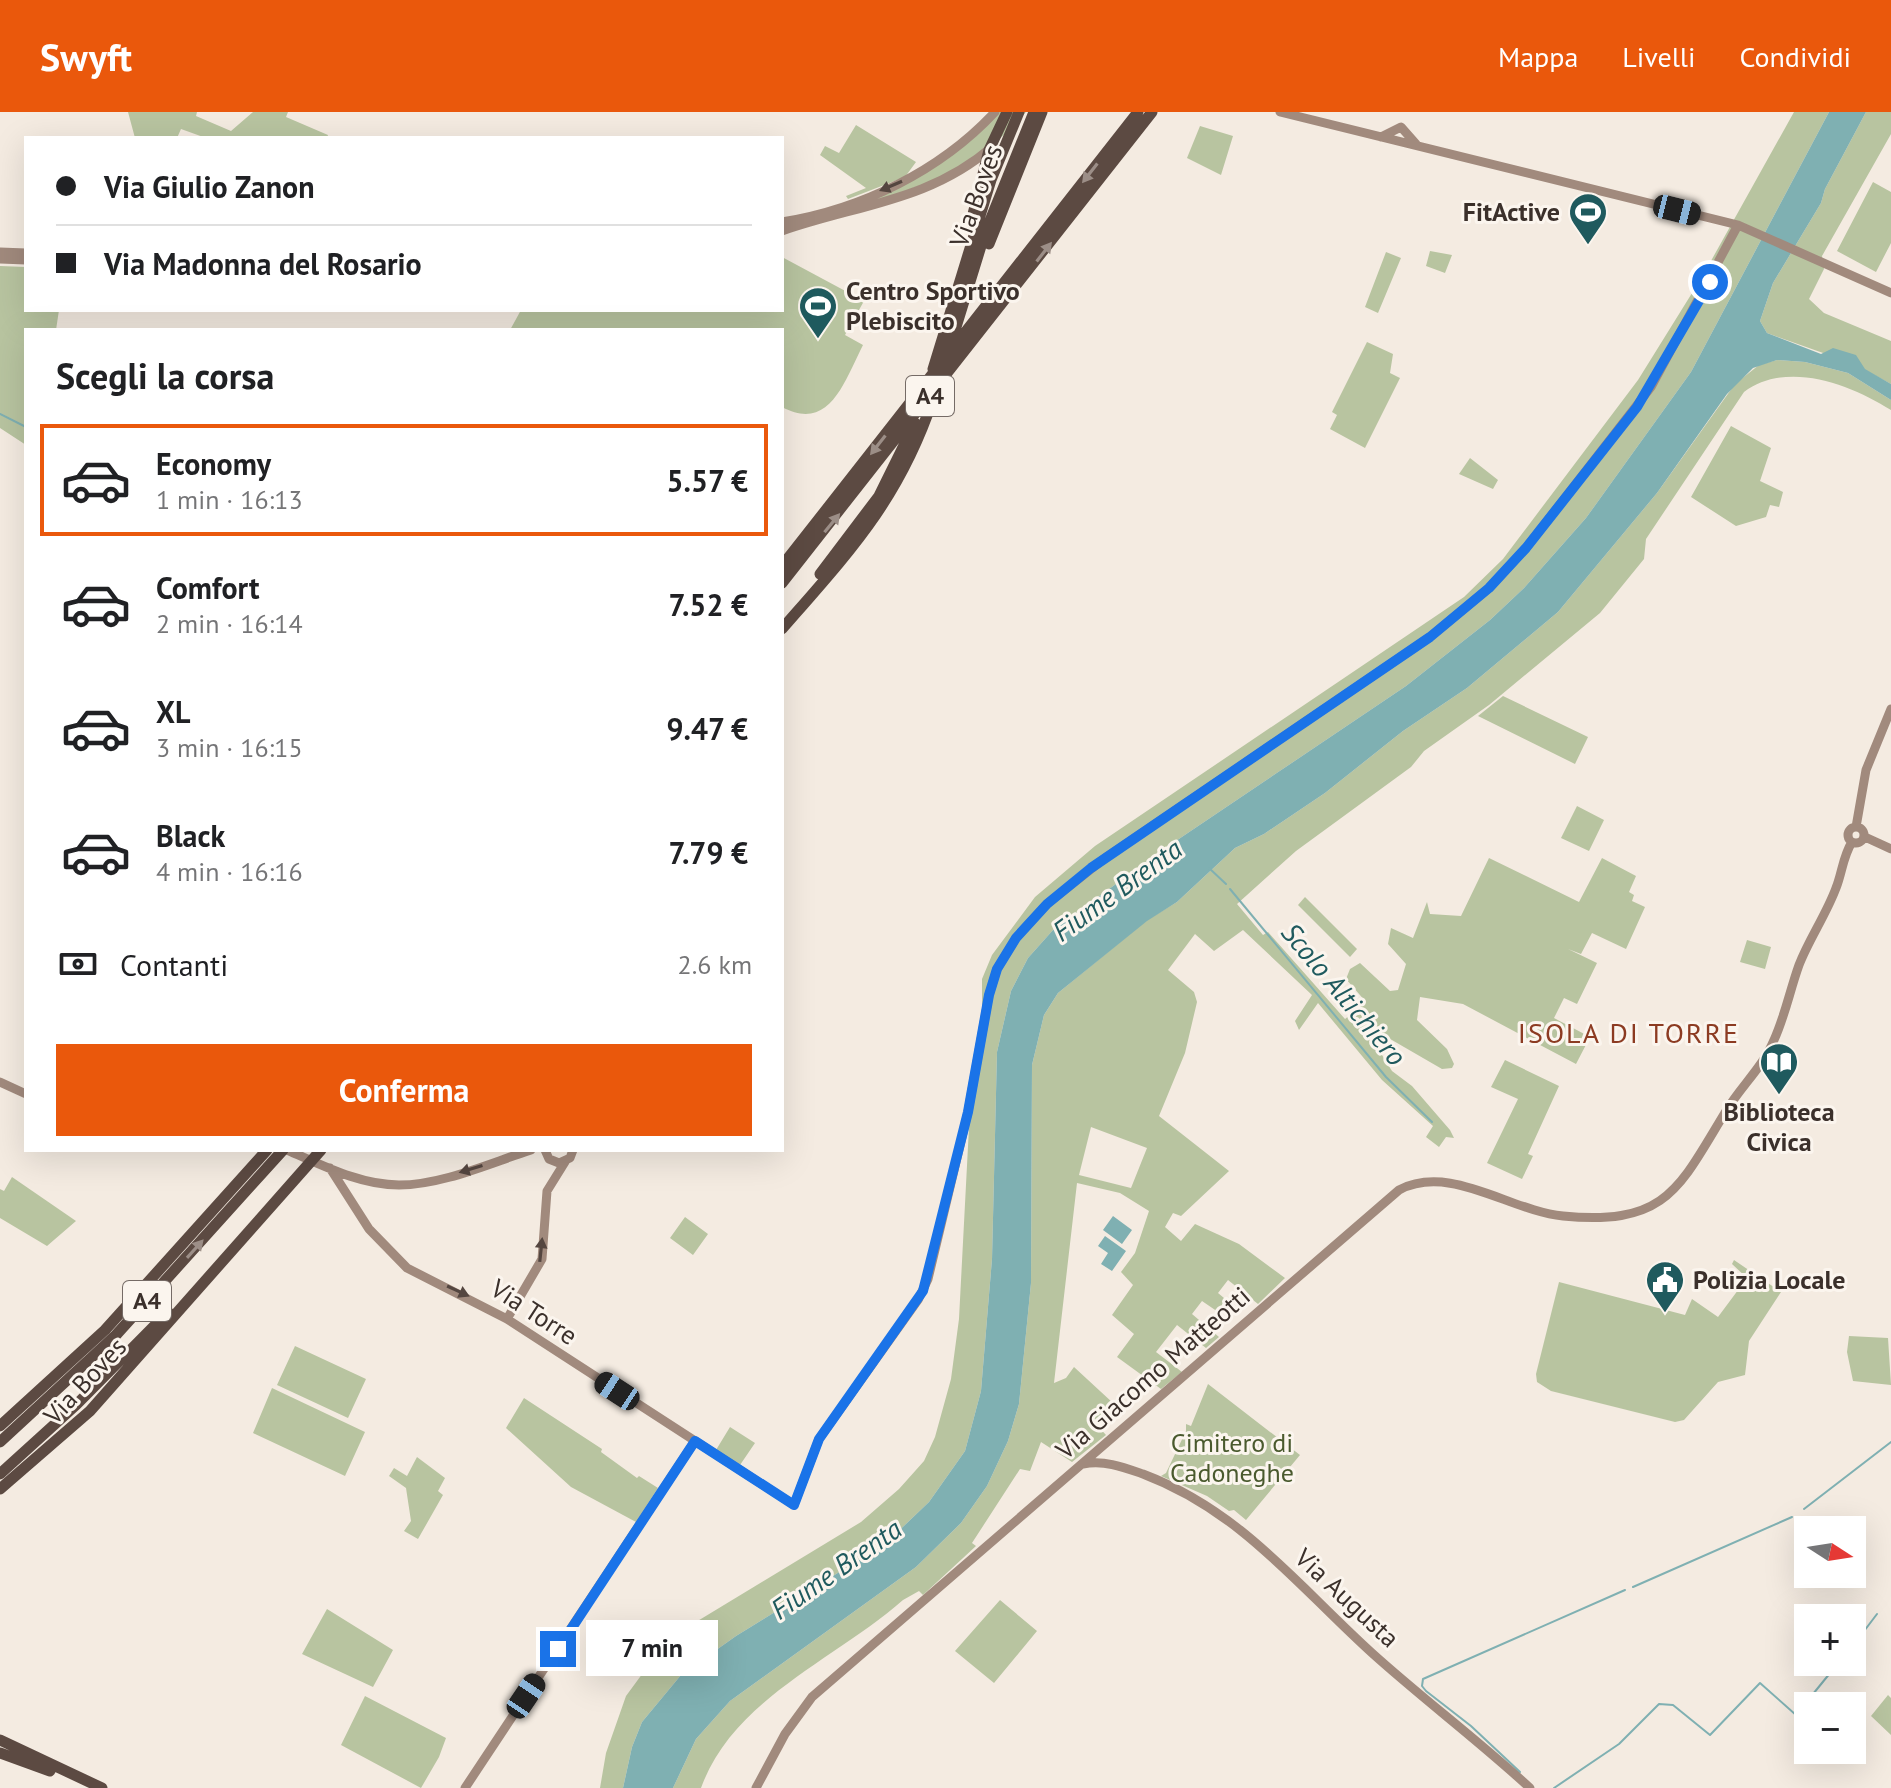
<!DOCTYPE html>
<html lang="it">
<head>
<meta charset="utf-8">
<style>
	:root { --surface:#fff; --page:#f6f6f6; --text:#202124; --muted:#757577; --line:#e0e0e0; --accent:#ea580c }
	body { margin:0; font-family:"PT Sans",sans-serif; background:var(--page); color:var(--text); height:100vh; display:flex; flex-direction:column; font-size:30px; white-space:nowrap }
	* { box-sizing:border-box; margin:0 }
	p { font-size:26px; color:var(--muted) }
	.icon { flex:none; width:44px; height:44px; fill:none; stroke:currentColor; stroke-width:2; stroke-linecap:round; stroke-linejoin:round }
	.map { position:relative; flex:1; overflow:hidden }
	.panel { position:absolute; left:24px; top:216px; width:760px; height:824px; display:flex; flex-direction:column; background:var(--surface); border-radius:0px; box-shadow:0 8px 32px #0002 }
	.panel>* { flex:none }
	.top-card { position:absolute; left:24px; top:24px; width:760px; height:176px; border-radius:0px; box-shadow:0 8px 32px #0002; display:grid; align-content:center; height:176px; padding:0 32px; background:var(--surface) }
	.needle { width:52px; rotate:102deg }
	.tools { position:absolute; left:1794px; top:1404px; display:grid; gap:16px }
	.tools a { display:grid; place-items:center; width:72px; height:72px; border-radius:0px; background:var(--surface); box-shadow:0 8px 32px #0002; font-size:40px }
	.end { position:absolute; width:36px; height:36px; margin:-18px; border:10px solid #1a73e8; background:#fff; box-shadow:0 0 0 4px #fff }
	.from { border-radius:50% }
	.bubble { position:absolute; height:56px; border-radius:0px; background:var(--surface); box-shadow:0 8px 32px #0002; font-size:26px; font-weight:700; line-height:56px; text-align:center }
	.car { position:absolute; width:24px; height:48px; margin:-24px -12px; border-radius:10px; box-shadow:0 0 6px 2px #0007; background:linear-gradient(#222 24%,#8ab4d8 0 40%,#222 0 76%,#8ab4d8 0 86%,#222 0) }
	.top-card b { display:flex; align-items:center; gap:28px; height:76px; font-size:30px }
	.top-card b+b { border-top:2px solid var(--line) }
	.top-card i { width:20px; height:20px; background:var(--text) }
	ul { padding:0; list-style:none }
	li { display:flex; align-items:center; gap:24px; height:112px; margin:0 16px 12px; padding:0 16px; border:4px solid transparent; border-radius:0px }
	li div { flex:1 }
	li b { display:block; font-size:30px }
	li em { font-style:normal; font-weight:700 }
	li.selected { border-color:var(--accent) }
	li>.icon { width:72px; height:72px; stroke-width:1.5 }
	h2 { padding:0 32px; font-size:36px; line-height:96px }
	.pay { display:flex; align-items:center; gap:20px; height:88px; padding:0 32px; font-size:30px }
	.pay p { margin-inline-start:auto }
	.primary-button { display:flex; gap:16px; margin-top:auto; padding:16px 32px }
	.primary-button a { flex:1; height:92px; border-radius:0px; background:var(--accent); color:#fff; font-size:32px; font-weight:700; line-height:92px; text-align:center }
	header { display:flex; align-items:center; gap:48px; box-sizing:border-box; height:112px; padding:0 40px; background:var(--accent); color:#fff }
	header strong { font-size:38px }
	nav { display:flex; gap:44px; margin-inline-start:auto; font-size:28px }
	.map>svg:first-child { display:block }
	.green { fill:#b8c4a0; fill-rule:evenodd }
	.water { fill:#7fb0b2 }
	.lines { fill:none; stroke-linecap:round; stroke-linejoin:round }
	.stream { stroke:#7fb0b2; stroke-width:2 }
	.secondary { stroke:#a18a7d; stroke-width:9 }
	.highway { stroke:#5c4a42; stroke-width:11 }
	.oneway { fill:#9c8e87 }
	.oneway2 { fill:#544640 }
	.route { stroke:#1a73e8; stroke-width:10 }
	.labels { text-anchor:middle; stroke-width:6; stroke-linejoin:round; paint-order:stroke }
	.shield { fill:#fbf5ee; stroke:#756b66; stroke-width:2 }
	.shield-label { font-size:24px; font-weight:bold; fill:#3b302b }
	.street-label { font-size:26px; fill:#3b302b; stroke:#fbf5ee }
	.poi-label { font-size:26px; font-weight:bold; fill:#3b302b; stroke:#fbf5ee; text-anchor:start }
	.park-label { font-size:26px; fill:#4a5a2e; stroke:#fbf5ee }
	.water-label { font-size:28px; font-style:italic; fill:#1f5a5e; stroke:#fbf5ee }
	.neighbourhood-label { font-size:28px; letter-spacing:2px; fill:#8c3b22; stroke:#fbf5ee }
</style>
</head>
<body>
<header>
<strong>Swyft</strong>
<nav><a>Mappa</a><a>Livelli</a><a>Condividi</a></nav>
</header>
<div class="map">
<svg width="1891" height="1676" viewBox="0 0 1891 1676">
	<rect width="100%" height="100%" fill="#f4ebe1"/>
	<path class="green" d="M128,0H197L196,4L231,19L253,0H288L286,5L328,23L327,26H206L181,17L177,26H135Z
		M999,0H1026C973,60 934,70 861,93L965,32Z
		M1794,0H1829L1691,260L1586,406L1524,476L1490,508L1406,574L1161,739L1053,818L1028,846L1011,879L997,940L992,1147L981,1279L965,1339L929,1390L886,1431L736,1524L681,1563L642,1610L632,1635L623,1676H600L606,1641L626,1584L659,1539L691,1513L861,1410L899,1377L924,1349L935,1325L951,1267L959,1207L970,996L982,915V867L992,843L1035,785L1095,734L1464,485L1503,447L1638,268L1702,165Z
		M1866,0H1891V22L1822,144L1824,157L1809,187L1824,201L1891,229V272L1854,252L1767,221L1760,209L1773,171L1821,91L1825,77Z
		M856,13L916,50L905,65L848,87L846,84L866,76L820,43L825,34L839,41Z
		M1200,14L1233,24L1221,63L1187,46Z
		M1873,70L1891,80V131L1876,160L1837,139Z
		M1430,139L1452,143L1445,161L1426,154Z
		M1386,140L1401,146L1378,201L1365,195Z
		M782,145L864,189L845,223L863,233C845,268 830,321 782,295V218H510L521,198H782Z
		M0,154L26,155V198H59L56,218H26V333L0,316Z
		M1367,230L1393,242L1390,261L1400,266L1365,336L1330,317L1337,303L1332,300Z
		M1777,248L1805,250L1848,261L1891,288V298C1850,272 1787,248 1744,280L1646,427L1644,447L1600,501L1489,593L1424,639L1411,655L1296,739L1237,792L1263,823L1268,820L1345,907L1366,890L1346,867L1350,857L1360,851L1390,879L1398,878L1406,852L1388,832L1391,816L1413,826L1427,790L1430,802L1461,804L1489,746L1579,790L1602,746L1636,764L1629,780L1634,783L1632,789L1645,795L1626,837L1592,821L1581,842L1568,837L1597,851L1577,892L1564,886L1554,906L1590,925L1576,952L1463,892L1420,885L1417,908L1447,937L1454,952L1452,956L1442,957L1385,924L1377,935L1392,959L1412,974L1450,1018L1454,1026L1446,1025L1439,1035L1426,1025L1433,1014L1382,968L1318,891L1299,918L1295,909L1312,883L1243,818L1214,839L1195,822L1168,858L1194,880L1197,890L1185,941L1159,1004L1229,1059L1181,1104L1173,1101L1165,1115L1181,1129L1195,1112L1239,1132L1285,1166L1258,1192L1228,1168L1218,1181L1230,1191L1221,1202L1202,1189L1192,1202L1219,1225L1206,1236L1177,1213L1156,1240L1182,1260L1161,1277L1117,1245L1134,1222L1112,1203L1133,1173L1121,1160L1135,1141L1149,1099L1120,1081L1077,1071L1054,1271L1066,1266L1074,1255L1113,1291L1096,1312L1106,1323L1072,1350L1041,1330L1030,1359L1020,1357L972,1431L976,1434L923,1483L919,1479L903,1488C836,1547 733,1587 701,1676H673L696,1627L730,1589L916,1455L961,1411L987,1374L1008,1329L1019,1292L1031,1171L1032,953L1044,903L1058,881L1147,808L1177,790L1235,736L1264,722L1325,681L1403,619L1467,576L1558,500L1657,381L1735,272L1759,253ZM1091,1015L1147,1036L1131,1076L1079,1063Z
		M1731,314L1771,336L1760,369L1783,380L1779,395L1770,393L1766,405L1736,414L1691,385Z
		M1470,346L1498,368L1493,377L1459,362Z
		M1503,584L1588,625L1575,652L1478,604Z
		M1577,694L1604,708L1589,739L1561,726Z
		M1305,785L1357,837L1350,845L1298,793Z
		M1747,828L1771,835L1765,857L1740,850Z
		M1505,948L1559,974L1528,1042L1533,1044L1522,1067L1487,1051L1518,987L1491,975Z
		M12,1065L76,1109L47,1134L0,1106V1077L4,1079Z
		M685,1105L708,1122L693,1143L670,1126Z
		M1734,1148L1781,1180L1749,1229L1745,1263L1718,1270L1684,1308L1675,1310L1551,1279L1537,1270L1536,1262L1559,1170L1685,1203L1692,1187L1718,1205L1747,1166L1732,1152Z
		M1849,1224L1888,1226L1891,1273L1853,1269L1847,1240Z
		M295,1234L366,1267L348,1306L277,1273Z
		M1208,1272L1300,1343L1246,1408L1234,1398L1229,1399L1207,1384L1161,1364L1166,1361L1186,1319V1312L1191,1314Z
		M272,1276L365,1320L345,1364L253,1321Z
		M524,1286L602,1337L601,1340L637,1366L639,1364L658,1376L636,1410L571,1375L506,1316Z
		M730,1315L755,1331L740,1353L716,1338Z
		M417,1345L445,1366L438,1379L443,1383L418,1427L404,1419L411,1409L406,1376L389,1364L394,1356L407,1364Z
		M1000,1488L1037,1519L994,1571L955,1539Z
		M327,1497L393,1538L373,1575L302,1542Z
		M1888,1583L1891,1586V1623L1871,1604Z
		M365,1584L446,1626L439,1645L421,1676L341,1633Z"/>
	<path class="water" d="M1829,0H1866L1825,77L1821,91L1773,171L1760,209L1767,221L1821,242L1833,236L1856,243L1865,257L1891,272V288L1848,261L1805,250L1777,248L1753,256L1727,282L1657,381L1558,500L1467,576L1403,619L1325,681L1264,722L1235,736L1177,790L1147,809L1058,881L1044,903L1032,953L1031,1171L1019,1292L1008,1329L987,1374L961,1411L916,1455L730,1589L696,1627L673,1676H623L632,1635L642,1610L681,1563L736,1524L886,1431L929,1390L965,1339L981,1279L992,1147L997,940L1011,879L1028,846L1053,818L1161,739L1406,574L1490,508L1524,476L1586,406L1691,260Z
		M1113,1104L1132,1118L1122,1132L1103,1118Z
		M1105,1124L1126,1139L1112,1159L1101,1152L1108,1141L1098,1134Z"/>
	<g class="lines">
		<path class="stream" d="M0,302L26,315
			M1209,756L1226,772
			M1230,777L1386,965L1432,1010
			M1804,1397L1891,1330
			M1633,1475L1792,1405
			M1852,1535L1877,1502
			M1520,1660L1471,1614L1426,1579L1422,1574L1423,1567L1625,1478
			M1554,1676L1619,1632L1659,1592L1673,1593L1710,1623L1760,1571L1796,1603L1839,1550"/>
		<path class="secondary" d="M1280,0L1738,113L1891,181
			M1381,25L1401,15L1416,32
			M782,110C862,97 940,59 995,0
			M782,119C856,93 930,89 992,35
			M0,140L26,141
			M0,147L26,148
			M1848 723a8 8 0 1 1 16 0a8 8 0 1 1-16 0Z
			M1856,715L1866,658L1891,597
			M1865,725L1891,737
			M0,970L26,982
			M287,1038C322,1053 360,1073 399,1073C442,1073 490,1051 531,1038
			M545,1038L549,1047L559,1051L570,1046L573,1038
			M330,1056L369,1117L407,1156L507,1207L794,1393L819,1327L918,1188L928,1167L968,1000L989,883L997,857L1016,826L1047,792L1105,746L1430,525L1489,476L1526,436L1651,275L1738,113
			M507,1207L542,1147L547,1079L565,1050
			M1083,1352C1105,1348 1123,1355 1143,1362C1241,1399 1297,1473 1372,1541C1423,1587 1479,1629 1530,1676
			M465,1676L695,1329
			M756,1676L785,1622L812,1585L1399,1078C1450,1051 1510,1099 1563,1104C1667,1114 1679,1076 1726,999C1741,974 1763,955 1774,928C1785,904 1790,878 1799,853C1809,827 1826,803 1836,776C1842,761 1843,744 1852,730"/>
		<path class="highway" d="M971,110L989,38L1007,0
			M989,132L1042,0
			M933,257L991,68L1019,0
			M940,267L985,121L1034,0
			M782,454L1138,0
			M820,462L879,384L915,311
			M782,471L1152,0
			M782,517C850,439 899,388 933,287
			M0,1314L105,1218L267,1038
			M0,1330L116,1223L283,1038
			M0,1362L77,1292L168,1200
			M0,1377L90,1299L321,1038
			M0,1628L102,1676
			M0,1641L50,1659"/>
	</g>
	<defs><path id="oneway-solid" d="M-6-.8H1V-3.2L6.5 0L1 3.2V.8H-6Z" transform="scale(2)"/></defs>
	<g class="oneway">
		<use href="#oneway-solid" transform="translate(1090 61) rotate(128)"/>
		<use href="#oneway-solid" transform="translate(1044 140) rotate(-52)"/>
		<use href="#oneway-solid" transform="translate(878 333) rotate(128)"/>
		<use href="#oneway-solid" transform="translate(832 411) rotate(-51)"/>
		<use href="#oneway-solid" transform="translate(195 1137) rotate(-48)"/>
	</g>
	<g class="oneway2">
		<use href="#oneway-solid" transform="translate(891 74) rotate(157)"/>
		<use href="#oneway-solid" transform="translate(471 1057) rotate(163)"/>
		<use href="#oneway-solid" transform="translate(541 1138) rotate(-84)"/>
		<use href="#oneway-solid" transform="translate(458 1179) rotate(25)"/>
	</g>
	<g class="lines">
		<path class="route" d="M558,1537L695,1329L794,1393L819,1327L923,1179L968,1000L989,883L997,857L1016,826L1047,792L1091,756L1430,525L1489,476L1526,436L1637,295L1710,170"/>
	</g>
	<defs>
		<symbol id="stadium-pin" viewBox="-11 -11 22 30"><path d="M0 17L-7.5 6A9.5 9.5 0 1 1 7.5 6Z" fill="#1f5a5e" stroke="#fbf5ee"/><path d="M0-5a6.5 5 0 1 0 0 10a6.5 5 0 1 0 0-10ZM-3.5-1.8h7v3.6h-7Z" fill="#fff"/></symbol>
		<symbol id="library-pin" viewBox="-11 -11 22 30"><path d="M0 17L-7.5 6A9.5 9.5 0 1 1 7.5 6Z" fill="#1f5a5e" stroke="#fbf5ee"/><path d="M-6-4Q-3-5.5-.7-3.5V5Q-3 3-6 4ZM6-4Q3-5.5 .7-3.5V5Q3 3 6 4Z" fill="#fff"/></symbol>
		<symbol id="civic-pin" viewBox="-11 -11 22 30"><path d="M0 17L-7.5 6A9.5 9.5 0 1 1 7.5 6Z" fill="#1f5a5e" stroke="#fbf5ee"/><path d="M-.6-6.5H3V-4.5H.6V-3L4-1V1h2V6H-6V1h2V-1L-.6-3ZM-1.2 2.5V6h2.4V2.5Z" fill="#fff"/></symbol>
	</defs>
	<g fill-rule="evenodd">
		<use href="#stadium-pin" x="1566" y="78" width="44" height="60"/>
		<use href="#stadium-pin" x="796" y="172" width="44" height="60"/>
		<use href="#library-pin" x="1757" y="928" width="44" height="60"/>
		<use href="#civic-pin" x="1643" y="1146" width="44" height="60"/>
	</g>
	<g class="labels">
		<g class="shield">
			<rect x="906" y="264" width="48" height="40" rx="6"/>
			<rect x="123" y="1169" width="48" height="40" rx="6"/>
		</g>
		<g class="shield-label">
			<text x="930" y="292">A4</text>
			<text x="147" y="1197">A4</text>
		</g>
		<g class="street-label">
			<text transform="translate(976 84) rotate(-70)" y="9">Via Boves</text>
			<text transform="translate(534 1200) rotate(33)" y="9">Via Torre</text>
			<text transform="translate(1153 1261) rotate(-41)" y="9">Via Giacomo Matteotti</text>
			<text transform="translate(85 1269) rotate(-47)" y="9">Via Boves</text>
			<text transform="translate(1347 1486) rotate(43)" y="9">Via Augusta</text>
		</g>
		<g class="poi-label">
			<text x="1560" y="109" text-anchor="end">FitActive</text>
			<text x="846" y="188">Centro Sportivo<tspan x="846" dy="30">Plebiscito</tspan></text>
			<text x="1779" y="1009" text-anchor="middle">Biblioteca<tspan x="1779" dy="30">Civica</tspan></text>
			<text x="1693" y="1177">Polizia Locale</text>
		</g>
		<g class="park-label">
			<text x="1232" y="1340">Cimitero di<tspan x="1232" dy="30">Cadoneghe</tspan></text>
		</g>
		<g class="water-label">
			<text transform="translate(1117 778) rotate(-36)" y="10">Fiume Brenta</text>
			<text transform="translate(1344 882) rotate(50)" y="10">Scolo Altichiero</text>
			<text transform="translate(836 1457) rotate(-35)" y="10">Fiume Brenta</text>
		</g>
		<g class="neighbourhood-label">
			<text x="1629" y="931">ISOLA DI TORRE</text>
		</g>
	</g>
</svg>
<div class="tools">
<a><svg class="needle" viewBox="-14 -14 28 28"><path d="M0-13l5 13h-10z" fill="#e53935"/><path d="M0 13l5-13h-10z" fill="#757577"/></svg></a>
<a>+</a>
<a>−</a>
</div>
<i class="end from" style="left:1710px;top:170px"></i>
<i class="end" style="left:558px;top:1537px"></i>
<div class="bubble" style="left:586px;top:1508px;width:132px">7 min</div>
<i class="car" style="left:1677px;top:98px;rotate:104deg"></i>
<i class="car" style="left:617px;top:1279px;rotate:303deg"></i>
<i class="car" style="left:526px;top:1584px;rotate:34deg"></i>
<div class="top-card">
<b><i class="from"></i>Via Giulio Zanon</b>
<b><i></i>Via Madonna del Rosario</b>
</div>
<section class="panel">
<h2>Scegli la corsa</h2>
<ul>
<li class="selected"><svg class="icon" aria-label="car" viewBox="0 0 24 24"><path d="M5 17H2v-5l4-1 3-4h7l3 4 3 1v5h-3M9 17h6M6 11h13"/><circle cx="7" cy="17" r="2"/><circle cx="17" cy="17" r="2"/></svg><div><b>Economy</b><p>1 min · 16:13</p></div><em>5.57 €</em></li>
<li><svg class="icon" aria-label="car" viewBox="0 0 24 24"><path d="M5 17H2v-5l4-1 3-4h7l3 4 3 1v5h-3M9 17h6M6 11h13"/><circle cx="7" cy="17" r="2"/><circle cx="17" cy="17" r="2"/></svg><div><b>Comfort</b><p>2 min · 16:14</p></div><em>7.52 €</em></li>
<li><svg class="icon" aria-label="car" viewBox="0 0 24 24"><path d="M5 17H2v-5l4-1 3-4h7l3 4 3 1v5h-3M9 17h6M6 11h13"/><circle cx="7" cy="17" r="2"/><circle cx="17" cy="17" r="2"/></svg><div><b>XL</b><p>3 min · 16:15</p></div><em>9.47 €</em></li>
<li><svg class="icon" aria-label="car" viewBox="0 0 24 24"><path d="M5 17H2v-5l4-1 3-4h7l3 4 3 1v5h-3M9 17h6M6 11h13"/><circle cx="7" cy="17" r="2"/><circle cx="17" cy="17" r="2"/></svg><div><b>Black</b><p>4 min · 16:16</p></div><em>7.79 €</em></li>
</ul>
<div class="pay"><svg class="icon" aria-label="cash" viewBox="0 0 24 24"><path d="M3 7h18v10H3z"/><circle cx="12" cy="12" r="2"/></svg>Contanti<p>2.6 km</p></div>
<div class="primary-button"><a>Conferma</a></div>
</section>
</div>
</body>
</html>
